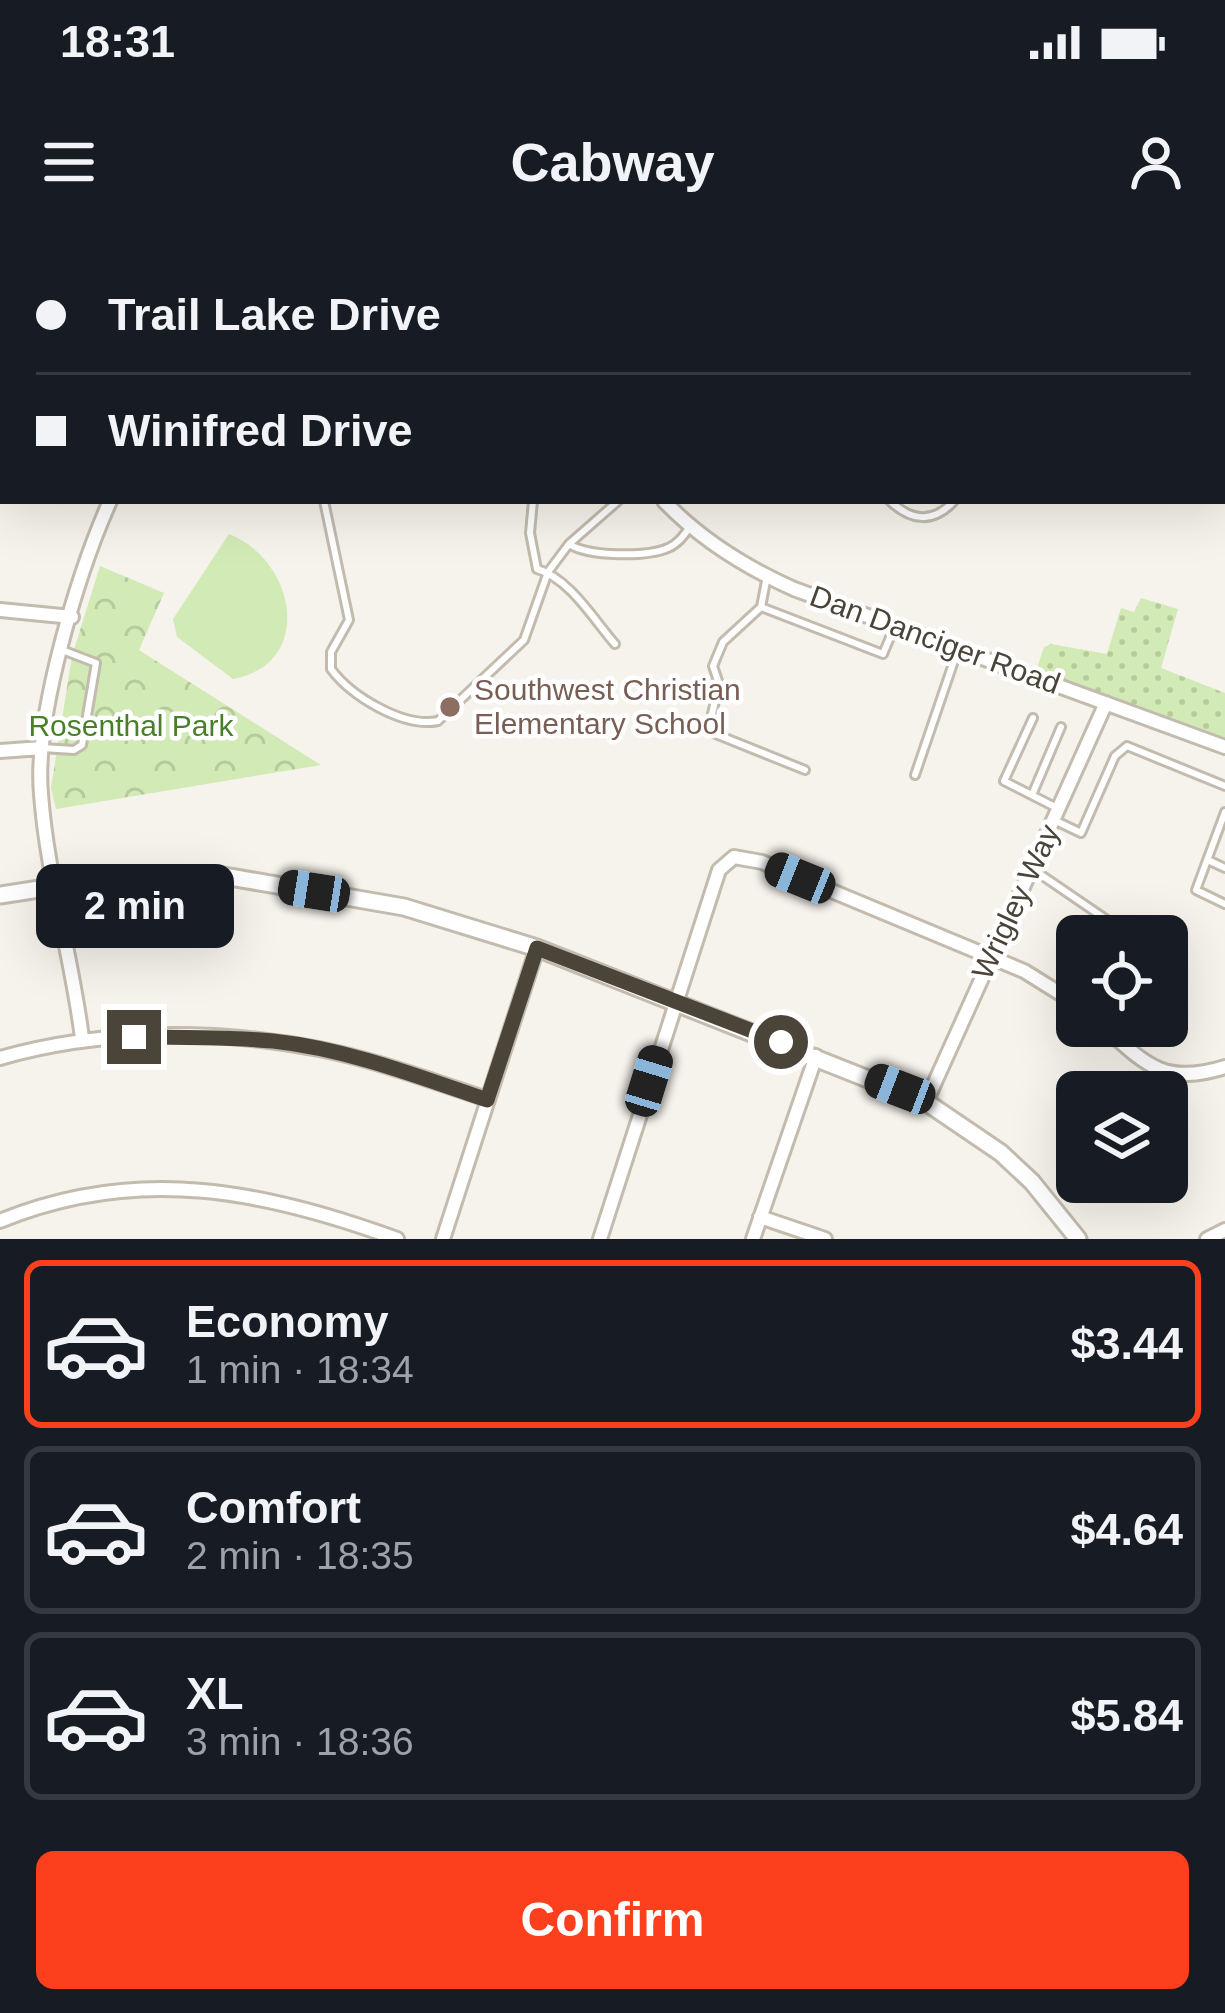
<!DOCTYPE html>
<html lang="en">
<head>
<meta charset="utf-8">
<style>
	:root { --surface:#171b24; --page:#20242c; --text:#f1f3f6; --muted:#9ea1a6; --line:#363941; --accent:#fc3f1d }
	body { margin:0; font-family:Helvetica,sans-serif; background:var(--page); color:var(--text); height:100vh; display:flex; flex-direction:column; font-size:45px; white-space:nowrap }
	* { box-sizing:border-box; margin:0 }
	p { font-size:39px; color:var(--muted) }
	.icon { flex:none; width:66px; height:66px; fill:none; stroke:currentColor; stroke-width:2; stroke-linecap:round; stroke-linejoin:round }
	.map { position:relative; height:999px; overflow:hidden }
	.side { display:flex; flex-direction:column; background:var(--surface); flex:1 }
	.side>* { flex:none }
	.hud { position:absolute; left:0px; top:0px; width:1227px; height:264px; box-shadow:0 12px 48px #0002; display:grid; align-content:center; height:264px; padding:0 36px; background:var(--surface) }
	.buttons { position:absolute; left:1056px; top:675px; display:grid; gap:24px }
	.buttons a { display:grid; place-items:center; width:132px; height:132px; border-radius:18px; background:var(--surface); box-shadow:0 12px 48px #0002; font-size:60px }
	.end { position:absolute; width:54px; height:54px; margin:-27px; border:15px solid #4b4439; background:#fff; box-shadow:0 0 0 6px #fff }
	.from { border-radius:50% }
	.bubble { position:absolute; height:84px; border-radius:18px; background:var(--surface); box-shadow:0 12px 48px #0002; font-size:39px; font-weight:800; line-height:84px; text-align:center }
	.car { position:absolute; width:36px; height:72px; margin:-36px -18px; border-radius:15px; box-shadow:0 0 9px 3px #0007; background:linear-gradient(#222 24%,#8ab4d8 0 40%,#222 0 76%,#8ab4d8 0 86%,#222 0) }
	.hud b { display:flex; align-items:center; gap:42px; height:114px; font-size:45px }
	.hud b+b { border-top:3px solid var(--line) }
	.hud i { width:30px; height:30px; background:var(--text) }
	ul { padding:21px 0 0; list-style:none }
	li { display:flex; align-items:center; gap:36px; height:168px; margin:0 24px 18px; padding:0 12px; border:6px solid var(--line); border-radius:18px }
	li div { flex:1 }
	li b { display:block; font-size:45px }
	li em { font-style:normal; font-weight:800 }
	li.current { border-color:var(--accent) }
	li>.icon { width:108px; height:108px; stroke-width:1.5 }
	.primary-button { display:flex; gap:24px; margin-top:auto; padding:24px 36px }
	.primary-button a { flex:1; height:138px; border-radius:18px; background:var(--accent); color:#fff; font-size:48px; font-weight:800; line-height:138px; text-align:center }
	.status { display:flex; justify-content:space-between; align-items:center; height:84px; padding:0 60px; background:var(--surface); direction:ltr }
	.status svg { height:33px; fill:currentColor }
	header { display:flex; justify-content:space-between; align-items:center; height:156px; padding:0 36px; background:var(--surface); font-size:54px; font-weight:800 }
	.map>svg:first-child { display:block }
	.grass { fill:url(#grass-dots) }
	.forest { fill:url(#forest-crowns) }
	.garden { fill:#d2eab5 }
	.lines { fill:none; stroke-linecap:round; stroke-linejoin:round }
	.service-casing { stroke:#c2bbae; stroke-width:12 }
	.minor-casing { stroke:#c2bbae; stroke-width:18 }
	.tertiary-casing { stroke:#c2bbae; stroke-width:21 }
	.secondary-casing { stroke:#d6c79b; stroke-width:22 }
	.service { stroke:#fff; stroke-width:6 }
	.minor { stroke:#fff; stroke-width:12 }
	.tertiary { stroke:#fff; stroke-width:15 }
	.secondary { stroke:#fff3cd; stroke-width:16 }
	.rail { stroke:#9a9a9a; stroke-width:3; stroke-dasharray:15 15; stroke-linecap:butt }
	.route { stroke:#4b4439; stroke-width:15 }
	.education-dot { fill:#8d6e63; stroke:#fff; stroke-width:4.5 }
	.labels { text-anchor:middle; stroke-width:9; stroke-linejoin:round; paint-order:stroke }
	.street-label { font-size:30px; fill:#4b4439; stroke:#fff }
	.education-label { font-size:30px; fill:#785e54; stroke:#fff; text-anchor:start }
	.park-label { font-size:30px; fill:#4a7f2a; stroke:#fff }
</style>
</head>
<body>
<div class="status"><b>18:31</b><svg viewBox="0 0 49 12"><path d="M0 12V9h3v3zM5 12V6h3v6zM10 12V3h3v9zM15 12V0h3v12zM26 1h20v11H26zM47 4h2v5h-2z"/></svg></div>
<header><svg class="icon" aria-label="menu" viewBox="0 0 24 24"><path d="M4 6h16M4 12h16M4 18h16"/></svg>Cabway<svg class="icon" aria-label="person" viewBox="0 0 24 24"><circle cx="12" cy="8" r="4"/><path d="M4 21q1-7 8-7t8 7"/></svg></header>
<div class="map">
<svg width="1225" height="999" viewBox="0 0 1225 999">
	<defs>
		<pattern id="grass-dots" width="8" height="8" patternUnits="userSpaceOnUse" patternTransform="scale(3)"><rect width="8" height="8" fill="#d2eab5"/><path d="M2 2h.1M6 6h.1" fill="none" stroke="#b6ca9c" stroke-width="1.8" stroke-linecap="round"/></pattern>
		<pattern id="forest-crowns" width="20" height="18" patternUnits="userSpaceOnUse" patternTransform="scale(3)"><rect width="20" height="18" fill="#d2eab5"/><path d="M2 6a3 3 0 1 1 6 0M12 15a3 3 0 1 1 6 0" fill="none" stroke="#b6ca9c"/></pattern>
	</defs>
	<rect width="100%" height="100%" fill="#f6f3ec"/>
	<path class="grass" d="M1141,358L1178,369L1161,428L1225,453V506L1034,437L1044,407L1051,404L1107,414L1121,368L1134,372Z"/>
	<path class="forest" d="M100,326L164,353L139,410L321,525L56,569L51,548L72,416Z"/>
	<path class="garden" d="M229,294C295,320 316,423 233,439L177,397L173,379Z"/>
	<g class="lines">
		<defs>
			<path id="service" d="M506,0V3
				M561,3L562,0
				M829,3L830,0
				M847,3L848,0
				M1064,3L1066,0
				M324,261L349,380L331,412V429C351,456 403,488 438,481L524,400L548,332L569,304L618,261
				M533,261L530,293L537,329C569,338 594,380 615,404
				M890,261C911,281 933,284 954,261
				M569,304C589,317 647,317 668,308C678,304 684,295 690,287
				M767,336L761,367L883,414L894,388
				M761,367L723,402L713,426L719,444L708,491L805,530
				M1033,478L1004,541L1055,567
				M42,508L74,510L82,505L96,423L62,410
				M915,535L957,412
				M1032,555L1061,487
				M1225,572L1196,650L1225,664
				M1054,580L1081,593L1115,516L1127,506L1225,546
				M1210,621L1225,628
				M1034,630L1110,682"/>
			<path id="minor" d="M247,0L251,3
				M437,0L439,3
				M8,3L9,0
				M281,3L284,0
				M0,22L3,15
				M0,67L3,69
				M0,221L3,222
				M664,261C701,300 745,327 794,349L1225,507
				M0,370L72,377
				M0,511L42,508
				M1103,786C1146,825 1164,846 1225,827
				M82,798C72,717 47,636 41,554C34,477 78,333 110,261
				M0,818C101,789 216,789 319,809C376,820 431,841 487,859
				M926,862L1106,463
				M760,977L825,999
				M0,981C137,925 263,950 397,999
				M443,999L537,708
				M600,999L719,630L734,617L762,622L1024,731L1077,764
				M753,999L816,816
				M1207,999L1225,990"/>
			<path id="tertiary" d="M0,655L104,639L224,636L404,667L537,708L926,862L1001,913L1032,942L1078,999"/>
			<path id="secondary" d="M968,0L974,3
				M1031,0L1036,3
				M1224,172L1225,173
				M1224,223L1225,225"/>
		</defs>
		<use href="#service" class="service-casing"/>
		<use href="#minor" class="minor-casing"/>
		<use href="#tertiary" class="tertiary-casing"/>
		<use href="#secondary" class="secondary-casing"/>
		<use href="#service" class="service"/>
		<use href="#minor" class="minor"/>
		<use href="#tertiary" class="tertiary"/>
		<use href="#secondary" class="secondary"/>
		<path class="rail" d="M1185,0L1187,3
			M1224,79L1225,81"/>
	</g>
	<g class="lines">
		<path class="route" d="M134,797C180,797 227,797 273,801C347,809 417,836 487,860L537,708L781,802"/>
	</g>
	<circle class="education-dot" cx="450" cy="467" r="12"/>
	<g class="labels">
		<g class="street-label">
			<text transform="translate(935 400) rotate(20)" y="10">Dan Danciger Road</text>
			<text transform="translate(1016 662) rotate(-65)" y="10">Wrigley Way</text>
		</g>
		<g class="education-label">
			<text x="474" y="460">Southwest Christian<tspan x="474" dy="34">Elementary School</tspan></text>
		</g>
		<g class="park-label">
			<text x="131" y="496">Rosenthal Park</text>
		</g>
	</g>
</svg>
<div class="buttons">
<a><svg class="icon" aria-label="locate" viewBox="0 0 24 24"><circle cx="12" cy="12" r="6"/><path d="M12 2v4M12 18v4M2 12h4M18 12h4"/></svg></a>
<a><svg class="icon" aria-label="layers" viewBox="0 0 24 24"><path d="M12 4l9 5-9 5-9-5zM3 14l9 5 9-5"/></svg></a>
</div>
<i class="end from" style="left:781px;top:802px"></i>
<i class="end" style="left:134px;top:797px"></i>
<div class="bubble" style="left:36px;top:624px;width:198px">2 min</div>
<i class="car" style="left:800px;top:638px;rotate:292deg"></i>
<i class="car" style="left:314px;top:651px;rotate:279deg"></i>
<i class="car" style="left:649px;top:841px;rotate:17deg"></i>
<i class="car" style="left:900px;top:849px;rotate:291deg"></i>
<div class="hud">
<b><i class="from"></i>Trail Lake Drive</b>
<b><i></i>Winifred Drive</b>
</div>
</div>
<section class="side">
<ul>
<li class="current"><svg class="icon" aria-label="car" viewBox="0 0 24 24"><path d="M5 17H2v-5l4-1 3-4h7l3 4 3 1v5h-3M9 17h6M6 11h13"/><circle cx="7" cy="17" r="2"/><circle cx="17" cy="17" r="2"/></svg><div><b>Economy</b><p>1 min · 18:34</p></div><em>$3.44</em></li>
<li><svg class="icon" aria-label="car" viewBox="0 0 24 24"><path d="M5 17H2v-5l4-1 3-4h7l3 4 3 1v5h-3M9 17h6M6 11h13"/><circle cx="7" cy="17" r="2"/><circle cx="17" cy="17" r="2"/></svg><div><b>Comfort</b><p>2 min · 18:35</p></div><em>$4.64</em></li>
<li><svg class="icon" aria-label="car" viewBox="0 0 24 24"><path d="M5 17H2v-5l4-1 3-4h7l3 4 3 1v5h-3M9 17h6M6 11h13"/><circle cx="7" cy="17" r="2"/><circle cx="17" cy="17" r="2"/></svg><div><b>XL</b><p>3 min · 18:36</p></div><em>$5.84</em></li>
</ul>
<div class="primary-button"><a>Confirm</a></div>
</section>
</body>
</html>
